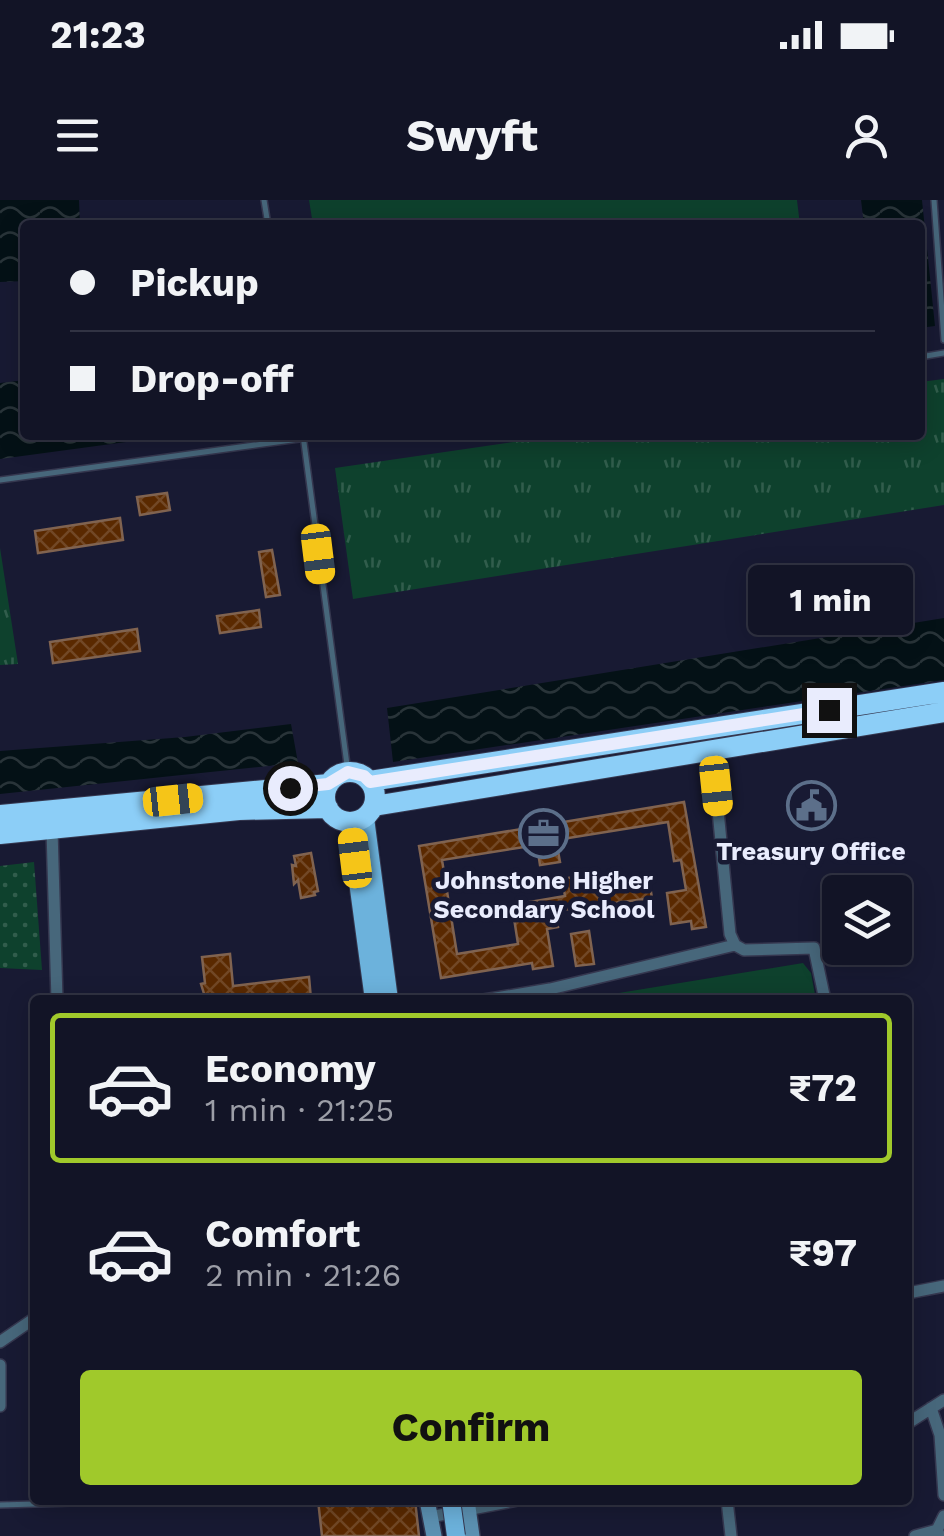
<!DOCTYPE html>
<html lang="en">
<head>
<meta charset="utf-8">
<style>
	:root { --surface:#121426; --page:#1f2132; --text:#f1f3f6; --muted:#9c9ea7; --line:#313343; --accent:#a0c92b }
	body { margin:0; font-family:"Work Sans",sans-serif; background:var(--page); color:var(--text); height:100vh; display:flex; flex-direction:column; font-size:38px; white-space:nowrap }
	* { box-sizing:border-box; margin:0 }
	p { font-size:32px; color:var(--muted) }
	.icon { flex:none; width:55px; height:55px; fill:none; stroke:currentColor; stroke-width:2; stroke-linecap:round; stroke-linejoin:round }
	.map { position:relative; flex:1; overflow:hidden }
	.sheet { position:absolute; left:30px; top:795px; width:882px; height:510px; display:flex; flex-direction:column; background:var(--surface); border-radius:10px; box-shadow:0 5px 25px #0003,0 0 0 2px var(--line) }
	.sheet>* { flex:none }
	.hud { position:absolute; left:20px; top:20px; width:905px; height:220px; border-radius:10px; box-shadow:0 5px 25px #0003,0 0 0 2px var(--line); display:grid; align-content:center; height:220px; padding:0 50px; background:var(--surface) }
	.controls { position:absolute; left:822px; top:675px; display:grid; gap:20px }
	.controls a { display:grid; place-items:center; width:90px; height:90px; border-radius:10px; background:var(--surface); box-shadow:0 5px 25px #0003,0 0 0 2px var(--line); font-size:50px }
	.end { position:absolute; width:45px; height:45px; margin:-22px; border:12px solid #e9ecfd; background:#111; box-shadow:0 0 0 5px #111 }
	.from { border-radius:50% }
	.bubble { position:absolute; height:70px; border-radius:10px; background:var(--surface); box-shadow:0 5px 25px #0003,0 0 0 2px var(--line); font-size:32px; font-weight:700; line-height:70px; text-align:center }
	.car { position:absolute; width:30px; height:60px; margin:-30px -15px; border-radius:12px; box-shadow:0 0 8px 2px #0007; background:linear-gradient(#f5c518 24%,#345 0 40%,#f5c518 0 76%,#345 0 86%,#f5c518 0) }
	.hud b { display:flex; align-items:center; gap:35px; height:95px; font-size:38px }
	.hud b+b { border-top:2px solid var(--line) }
	.hud i { width:25px; height:25px; background:var(--text) }
	ul { padding:18px 0 0; list-style:none }
	li { display:flex; align-items:center; gap:30px; height:150px; margin:0 20px 15px; padding:0 30px; border:5px solid transparent; border-radius:10px }
	li div { flex:1 }
	li b { display:block; font-size:38px }
	li em { font-style:normal; font-weight:700 }
	li.active { border-color:var(--accent) }
	li>.icon { width:90px; height:90px; stroke-width:1.5 }
	.primary-button { display:flex; gap:20px; margin-top:auto; padding:20px 50px }
	.primary-button a { flex:1; height:115px; border-radius:10px; background:var(--accent); color:#111; font-size:40px; font-weight:700; line-height:115px; text-align:center }
	.status { display:flex; justify-content:space-between; align-items:center; height:70px; padding:0 50px; background:var(--surface); direction:ltr }
	.status svg { height:28px; fill:currentColor }
	header { display:flex; justify-content:space-between; align-items:center; height:130px; padding:0 50px; background:var(--surface); font-size:45px; font-weight:700 }
	.map>svg:first-child { display:block }
	.grass { fill:url(#grass-tufts) }
	.park { fill:#0e412d }
	.garden { fill:url(#garden-dots) }
	.water { fill:url(#water-waves) }
	.building { fill:url(#building-cross-hatch); stroke:#806350; stroke-width:2.5 }
	.lines { fill:none; stroke-linecap:round; stroke-linejoin:round }
	.lane-casing { stroke:#35374f; stroke-width:8 }
	.street-casing { stroke:#35374f; stroke-width:14 }
	.secondary-casing { stroke:#35374f; stroke-width:18 }
	.primary-casing { stroke:#35374f; stroke-width:20 }
	.highway-casing { stroke:#35374f; stroke-width:22 }
	.lane { stroke:#47677b; stroke-width:5 }
	.street { stroke:#47677b; stroke-width:11 }
	.secondary { stroke:#5c91b2; stroke-width:15 }
	.primary { stroke:#6cb2dc; stroke-width:18 }
	.highway { stroke:#8ccef7; stroke-width:20 }
	.primary-bridge-casing { stroke:#35374f; stroke-width:20; stroke-linecap:butt }
	.primary-bridge { stroke:#6cb2dc; stroke-width:18 }
	.route { stroke:#e9ecfd; stroke-width:12 }
	.labels { text-anchor:middle; stroke-width:9; stroke-linejoin:round; paint-order:stroke }
	.poi-label { font-size:25px; font-weight:bold; fill:#e9ecfd; stroke:#181a33 }
</style>
</head>
<body>
<div class="status"><b>21:23</b><svg viewBox="0 0 49 12"><path d="M0 12V9h3v3zM5 12V6h3v6zM10 12V3h3v9zM15 12V0h3v12zM26 1h20v11H26zM47 4h2v5h-2z"/></svg></div>
<header><svg class="icon" aria-label="menu" viewBox="0 0 24 24"><path d="M4 6h16M4 12h16M4 18h16"/></svg>Swyft<svg class="icon" aria-label="person" viewBox="0 0 24 24"><circle cx="12" cy="8" r="4"/><path d="M4 21q1-7 8-7t8 7"/></svg></header>
<div class="map">
<svg width="944" height="1336" viewBox="0 0 944 1336">
	<defs>
		<pattern id="grass-tufts" width="24" height="20" patternUnits="userSpaceOnUse" patternTransform="scale(2.5)"><rect width="24" height="20" fill="#0e412d"/><path d="M3 7l-1-3M5 7V3M7 7l1-3M15 17l-1-3M17 17v-4M19 17l1-3" fill="none" stroke="#315d4c"/></pattern>
		<pattern id="garden-dots" width="8" height="8" patternUnits="userSpaceOnUse" patternTransform="scale(2.5)"><rect width="8" height="8" fill="#0e412d"/><path d="M2 2h.1M6 6h.1" fill="none" stroke="#315d4c" stroke-width="1.8" stroke-linecap="round"/></pattern>
		<pattern id="water-waves" width="16" height="10" patternUnits="userSpaceOnUse" patternTransform="scale(2.5)"><rect width="16" height="10" fill="#041116"/><path d="M0 5q4-4 8 0t8 0" fill="none" stroke="#293439"/></pattern>
		<pattern id="building-cross-hatch" width="8" height="8" patternUnits="userSpaceOnUse" patternTransform="scale(2.5)"><rect width="8" height="8" fill="#5a2900"/><path d="M0 0l8 8M0 8l8-8" fill="none" stroke="#724826"/></pattern>
	</defs>
	<rect width="100%" height="100%" fill="#181a33"/>
	<path class="grass" d="M944,179V305L353,399L335,268L562,235H920V182Z
		M0,348L18,464L0,465Z"/>
	<path class="park" d="M309,0H797L800,25H313Z
		M803,763L811,773L816,800H576Z"/>
	<path class="garden" d="M34,662L42,770L0,768V666Z"/>
	<path class="water" d="M0,0H79L80,25H25V81L0,82Z
		M861,0H922L935,126L920,128V25H864Z
		M25,180V235H178L0,259V183Z
		M944,418V480L393,562L387,508Z
		M291,524L298,563L0,594V551L185,537Z"/>
	<path class="building" d="M167,293L170,310L140,315L137,297Z
		M120,318L123,340L38,353L35,331Z
		M272,350L280,395L266,397L259,352Z
		M259,410L261,427L220,433L217,416Z
		M137,429L140,451L53,463L50,442Z
		M684,602L706,727L692,729L691,721L671,724L667,693L686,690L681,660L674,661L668,622L556,640L560,662L540,665L537,645L442,660L457,754L518,744L512,705L565,696L562,679L580,676L581,686L648,675L652,698L555,711L558,727L547,729L553,766L533,769L532,763L441,778L419,646Z
		M311,653L318,691L314,692L315,695L301,698L298,680L294,684L292,665L296,666L294,656Z
		M589,731L594,764L576,766L571,734Z
		M230,754L233,786L309,777L311,799L206,800L201,784L205,783L202,757Z
		M318,1300H415L419,1336H322Z"/>
	<g class="lines">
		<defs>
			<path id="lane" d="M264,0L268,25
				M934,0L944,140
				M920,157L944,153
				M303,235L348,572
				M0,280L328,235
				M0,1305L71,1303L82,1300"/>
			<path id="street" d="M712,549L730,734L735,745L744,750L814,748L825,800
				M52,630L57,800
				M484,800L550,789L735,745
				M908,1093L944,1086
				M0,1142L35,1118
				M0,1165V1206
				M931,1208L940,1235L944,1295
				M908,1223L944,1200
				M727,1300L731,1336
				M430,1317L518,1300
				M915,1336L937,1330
				M940,1336L937,1330L944,1316"/>
			<path id="secondary" d="M427,1300L434,1336
				M467,1300L472,1336"/>
			<path id="primary" d="M365,618L389,800
				M350,622L374,800"/>
			<path id="highway" d="M325 597a25 25 0 1 1 50 0a25 25 0 1 1-50 0Z
				M370,581L944,492
				M374,606L944,512
				M0,615L329,584
				M0,634L239,610L328,608"/>
		</defs>
		<use href="#lane" class="lane-casing"/>
		<use href="#street" class="street-casing"/>
		<use href="#secondary" class="secondary-casing"/>
		<use href="#primary" class="primary-casing"/>
		<use href="#highway" class="highway-casing"/>
		<use href="#lane" class="lane"/>
		<use href="#street" class="street"/>
		<use href="#secondary" class="secondary"/>
		<use href="#primary" class="primary"/>
		<use href="#highway" class="highway"/>
		<defs>
			<path id="primary-bridge" d="M451,1300L456,1336"/>
		</defs>
		<use href="#primary-bridge" class="primary-bridge-casing"/>
		<use href="#primary-bridge" class="primary-bridge"/>
	</g>
	<g class="lines">
		<path class="route" d="M290,588L328,584L348,572L364,576L370,582L829,510"/>
	</g>
	<defs>
		<symbol id="civic-ring" viewBox="-11 -11 22 22"><circle r="9.5" fill="#181a33" stroke="#5c6f8a" stroke-width="1.5"/><path d="M-.6-6.5H3V-4.5H.6V-3L4-1V1h2V6H-6V1h2V-1L-.6-3ZM-1.2 2.5V6h2.4V2.5Z" fill="#5c6f8a"/></symbol>
		<symbol id="office-ring" viewBox="-11 -11 22 22"><circle r="9.5" fill="#181a33" stroke="#5c6f8a" stroke-width="1.5"/><path d="M-6-3h4V-5.5h4V-3h4V5H-6ZM-1-4.5V-3h2v-1.5ZM-6 0V1H6V0Z" fill="#5c6f8a"/></symbol>
	</defs>
	<g fill-rule="evenodd">
		<use href="#civic-ring" x="784" y="578" width="55" height="55"/>
		<use href="#office-ring" x="516" y="606" width="55" height="55"/>
	</g>
	<g class="labels">
		<g class="poi-label">
			<text x="811" y="660">Treasury Office</text>
			<text x="544" y="689">Johnstone Higher<tspan x="544" dy="29">Secondary School</tspan></text>
		</g>
	</g>
</svg>
<div class="controls">
<a><svg class="icon" aria-label="layers" viewBox="0 0 24 24"><path d="M12 4l9 5-9 5-9-5zM3 14l9 5 9-5"/></svg></a>
</div>
<i class="end from" style="left:290px;top:588px"></i>
<i class="end" style="left:829px;top:510px"></i>
<div class="bubble" style="left:748px;top:365px;width:165px">1 min</div>
<i class="car" style="left:318px;top:354px;rotate:173deg"></i>
<i class="car" style="left:716px;top:586px;rotate:174deg"></i>
<i class="car" style="left:173px;top:600px;rotate:84deg"></i>
<i class="car" style="left:355px;top:658px;rotate:353deg"></i>
<div class="hud">
<b><i class="from"></i>Pickup</b>
<b><i></i>Drop-off</b>
</div>
<section class="sheet">
<ul>
<li class="active"><svg class="icon" aria-label="car" viewBox="0 0 24 24"><path d="M5 17H2v-5l4-1 3-4h7l3 4 3 1v5h-3M9 17h6M6 11h13"/><circle cx="7" cy="17" r="2"/><circle cx="17" cy="17" r="2"/></svg><div><b>Economy</b><p>1 min · 21:25</p></div><em>₹72</em></li>
<li><svg class="icon" aria-label="car" viewBox="0 0 24 24"><path d="M5 17H2v-5l4-1 3-4h7l3 4 3 1v5h-3M9 17h6M6 11h13"/><circle cx="7" cy="17" r="2"/><circle cx="17" cy="17" r="2"/></svg><div><b>Comfort</b><p>2 min · 21:26</p></div><em>₹97</em></li>
</ul>
<div class="primary-button"><a>Confirm</a></div>
</section>
</div>
</body>
</html>
